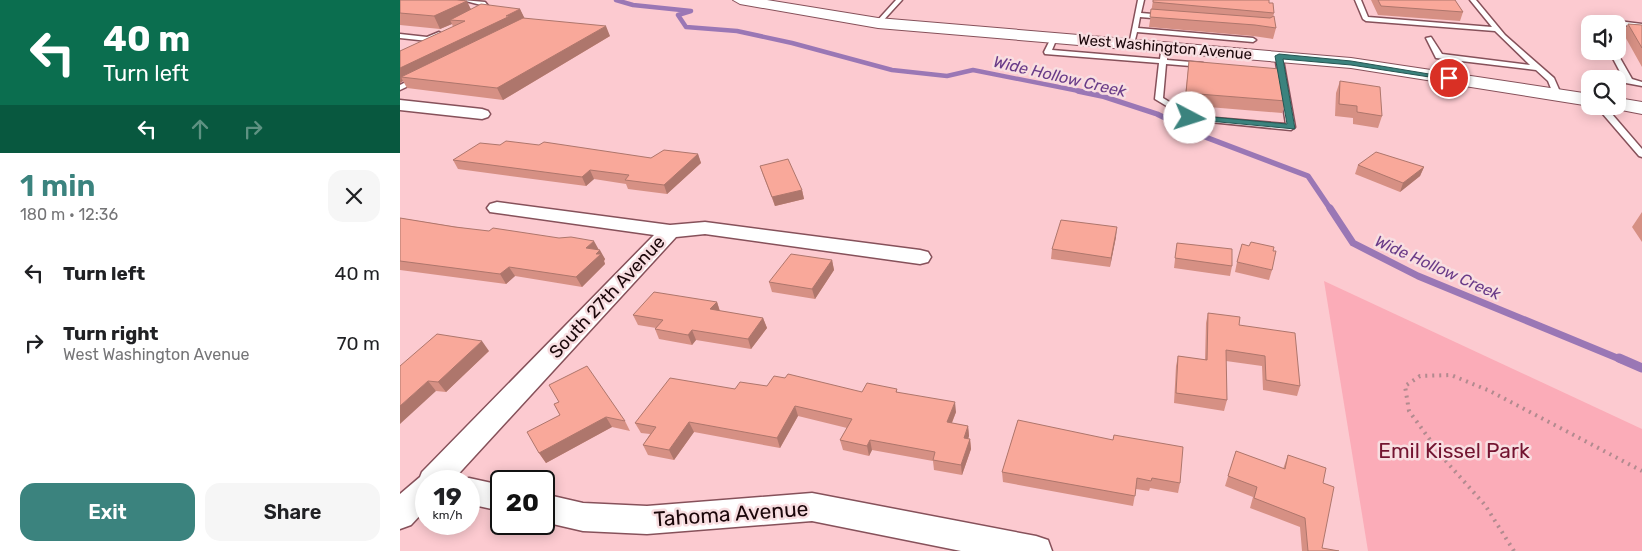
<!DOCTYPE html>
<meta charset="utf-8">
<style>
:root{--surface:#fff;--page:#f6f6f6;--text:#202124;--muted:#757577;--accent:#3b837e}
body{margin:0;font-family:Rubik,sans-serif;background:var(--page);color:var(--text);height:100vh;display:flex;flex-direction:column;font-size:19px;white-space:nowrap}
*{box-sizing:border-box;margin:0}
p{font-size:16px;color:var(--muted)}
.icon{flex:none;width:28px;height:28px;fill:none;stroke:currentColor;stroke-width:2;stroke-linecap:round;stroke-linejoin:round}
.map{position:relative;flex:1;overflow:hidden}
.side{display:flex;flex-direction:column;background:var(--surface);width:400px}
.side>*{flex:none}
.guide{background:#0b6e4f;color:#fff;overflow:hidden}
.fabs{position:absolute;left:1181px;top:15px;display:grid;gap:10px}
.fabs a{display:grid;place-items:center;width:45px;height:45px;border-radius:10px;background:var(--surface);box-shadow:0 2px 12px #0003;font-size:25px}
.speed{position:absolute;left:15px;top:470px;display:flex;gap:10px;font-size:25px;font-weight:700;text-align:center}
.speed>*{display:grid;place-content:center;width:65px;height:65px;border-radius:50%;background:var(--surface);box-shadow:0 2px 12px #0003;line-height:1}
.speed small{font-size:12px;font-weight:400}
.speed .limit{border:2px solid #111;border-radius:8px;background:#fff;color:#111}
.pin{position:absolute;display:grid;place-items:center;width:42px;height:42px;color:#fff;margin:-21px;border:2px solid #fff;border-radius:50%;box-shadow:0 1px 5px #0007}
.me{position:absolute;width:55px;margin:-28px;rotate:95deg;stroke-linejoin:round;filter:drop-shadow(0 0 4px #0008)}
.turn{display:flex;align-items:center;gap:18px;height:105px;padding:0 20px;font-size:22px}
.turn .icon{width:65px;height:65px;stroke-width:2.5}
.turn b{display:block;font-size:35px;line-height:42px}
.lanes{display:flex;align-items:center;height:48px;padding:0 20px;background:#0003;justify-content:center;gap:25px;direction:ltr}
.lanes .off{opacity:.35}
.round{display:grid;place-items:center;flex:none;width:52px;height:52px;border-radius:15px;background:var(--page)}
.head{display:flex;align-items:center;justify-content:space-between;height:85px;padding:0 20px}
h1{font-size:30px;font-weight:600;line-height:38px;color:var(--accent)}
.action{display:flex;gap:10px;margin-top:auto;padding:10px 20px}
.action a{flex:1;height:58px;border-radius:15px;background:var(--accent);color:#fff;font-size:20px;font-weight:600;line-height:58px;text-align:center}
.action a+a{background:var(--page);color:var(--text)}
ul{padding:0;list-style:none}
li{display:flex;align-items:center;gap:15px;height:70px;padding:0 20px}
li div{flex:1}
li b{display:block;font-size:19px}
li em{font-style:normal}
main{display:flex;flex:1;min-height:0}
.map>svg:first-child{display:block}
.green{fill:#fbacb8}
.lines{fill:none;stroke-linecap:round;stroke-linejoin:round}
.stream-far3{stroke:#9a77b5;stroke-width:4.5}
.stream-far2{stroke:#9a77b5;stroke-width:5.5}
.stream-far1{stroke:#9a77b5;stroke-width:7}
.stream{stroke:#9a77b5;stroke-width:9}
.service-casing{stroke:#86515a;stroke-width:3}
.minor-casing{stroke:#86515a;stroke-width:3}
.primary-casing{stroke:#86515a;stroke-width:2}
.path{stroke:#b28a8f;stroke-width:4;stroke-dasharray:2 5;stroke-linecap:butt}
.service{fill:#fff;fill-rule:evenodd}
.minor{fill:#fff;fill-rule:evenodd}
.primary{fill:#fff;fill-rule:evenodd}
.wall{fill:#d69084}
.shaded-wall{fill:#ae766c}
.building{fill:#f9a89a;stroke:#ae766c}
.route{fill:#3b837e;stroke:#265552}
.labels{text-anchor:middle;stroke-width:5;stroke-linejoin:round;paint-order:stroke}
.far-street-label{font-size:15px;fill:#1b070a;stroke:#f8dee1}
.far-water-label{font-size:16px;font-style:italic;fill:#693b88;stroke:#f8dee1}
.street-label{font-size:18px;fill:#1b070a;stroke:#f8dee1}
.near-park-label{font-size:21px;fill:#731430;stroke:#f8dee1}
.near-street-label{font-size:21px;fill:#1b070a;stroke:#f8dee1}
</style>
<main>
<section class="side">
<div class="guide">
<div class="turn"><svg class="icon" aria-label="left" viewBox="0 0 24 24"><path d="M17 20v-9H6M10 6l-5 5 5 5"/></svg><div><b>40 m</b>Turn left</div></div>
<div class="lanes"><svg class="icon" aria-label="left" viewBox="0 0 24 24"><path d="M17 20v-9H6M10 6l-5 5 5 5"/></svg><svg class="icon off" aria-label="ahead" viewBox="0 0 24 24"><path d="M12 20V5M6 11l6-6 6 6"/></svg><svg class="icon off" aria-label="right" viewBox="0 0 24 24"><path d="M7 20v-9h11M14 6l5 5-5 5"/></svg></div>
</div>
<div class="head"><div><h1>1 min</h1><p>180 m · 12:36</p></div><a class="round"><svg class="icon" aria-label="close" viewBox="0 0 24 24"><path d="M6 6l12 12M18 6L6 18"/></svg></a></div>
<ul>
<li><svg class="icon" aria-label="left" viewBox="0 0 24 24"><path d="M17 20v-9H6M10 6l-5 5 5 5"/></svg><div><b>Turn left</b></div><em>40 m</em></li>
<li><svg class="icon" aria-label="right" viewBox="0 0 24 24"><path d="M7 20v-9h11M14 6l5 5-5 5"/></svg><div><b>Turn right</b><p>West Washington Avenue</p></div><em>70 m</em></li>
</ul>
<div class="action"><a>Exit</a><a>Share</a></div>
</section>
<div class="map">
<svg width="1242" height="551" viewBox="0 0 1242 551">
<rect width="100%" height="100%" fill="#fccad0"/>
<path class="green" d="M924 281 1242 429V551H968Z"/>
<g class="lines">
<path class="stream-far3" d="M216 0 233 5 291 11 278 15 286 27 337 31 392 43 492 70 547 76 573 70 684 92"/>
<path class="stream-far2" d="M678 91 702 96 757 114 800 135 908 176 931 210"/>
<path class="stream-far1" d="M930 208 953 243 1018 276 1222 360"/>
<path class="stream" d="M1219 358 1242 368"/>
<g class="service-casing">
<path id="service" d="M62 0 85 2 89 7 81 16H77L76 15 83 7 81 5Z
M496 0H502L480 24H476V22Z
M738 0H744L741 13 764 15 767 17 764 19 740 17 738 28 853 38 856 40 853 42 737 32 734 44 729 45Z
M955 0H961L968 17 1092 27 1070 0H1076L1105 35 1154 78 1161 94 1154 96 1148 81 1136 70 1036 58 1026 38 1031 37 1042 54 1130 65 1095 31 966 21 963 19Z
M1195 18 1242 24V28L1218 24H1194L1192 20Z
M39 32 42 34 41 35 28 41 0 38V34L27 37Z
M654 36 657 38 652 50 760 59 762 46 767 45V60L803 63 807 65 803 67 766 64 763 98 792 116 886 124 875 56 882 54 895 127 891 130 790 120 755 99 759 63 645 54 644 52 651 38Z
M1209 51H1216L1232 79 1242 82V86L1226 83Z
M16 77 23 79 0 90V85Z
M1196 106H1205L1242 149V157L1239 156Z"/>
</g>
<g class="minor-casing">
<path id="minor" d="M0 100 82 109 88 111 90 114 88 117 82 119 0 110Z
M97 202 270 225 305 222 520 250 528 252 531 257 528 262 520 264 305 234 276 237 52 481H26V509L11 525 0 529V494L20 477 22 472 254 235 90 212 87 208 90 204Z
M69 478 101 485V511L69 504V481H59Z
M412 493 636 536 648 540 652 551H561L412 521 247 534 183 531 144 522V494L183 503 247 506Z"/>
</g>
<g class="primary-casing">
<path id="primary" d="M333 0H367L478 18 951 58 1190 94V106L951 68 478 28 340 4Z
M1218 98 1242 102V114L1211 108 1210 106H1218Z"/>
</g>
<path class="path" d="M1114 551 1085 505 1044 459 1009 411 1005 386 1020 376 1051 375 1090 391 1242 471"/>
<use href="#service" class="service"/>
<use href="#minor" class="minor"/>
<use href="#primary" class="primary"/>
</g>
<path class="wall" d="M0 0 65 1 71 9H120L124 18 210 36 103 100 7 88 3 81 0 83V51L53 27 52 24 40 29 0 25Z
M753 0 869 3 874 13 873 17 876 28 873 39 853 36 749 27Z
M971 0H1055L1063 12 1060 21 978 15Z
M1228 24 1242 25V67L1223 33Z
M789 61 886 101 882 113 784 105Z
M940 81 982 116 978 128 953 124V118L935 116 936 93Z
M100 145 251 158 298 154 301 163 267 194 228 189 226 184 194 179 186 186 58 169 53 160Z
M958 165 1024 167 1020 176 1000 192 955 174Z
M360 166 402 190 404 199 375 206 363 175Z
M1242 212V242L1232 227Z
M0 218 198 249 205 259 204 261 205 264 182 287 115 276 106 284 0 270Z
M716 237 710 267 651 259 652 249Z
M777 243 832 266 830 276 774 268Z
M432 260 434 270 415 299 372 292 369 282Z
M837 262 872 270 869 280 835 272Z
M317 302 320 311 363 318 367 328 351 349 296 340 292 345 259 339 255 329 256 328 238 325 233 315Z
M808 313 839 325 900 386 897 396 863 390 862 366 826 361 827 400 824 411 774 403 776 366 778 356 805 360 806 323Z
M89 351 46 392 36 391 0 366Z
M367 386 462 392 497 389V392L556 412 552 423 568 426 569 436 568 439H570L571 449 562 475 534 470 533 461 472 450 469 456 443 450 440 440 447 428 398 416 380 448 294 432 274 460 248 455 243 445 250 434 241 433 235 423 335 389Z
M154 404 225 421 230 431 212 427 146 463 139 453 160 415Z
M618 420 780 483 778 493 750 488 749 491 736 489 733 506 603 482 602 472Z
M836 451 883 469 888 455 923 483 922 548 939 551H902L900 527 850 508 853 497 825 486Z"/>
<path class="shaded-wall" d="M55 0H65L66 2 67 1 73 14 50 20 52 24 40 29 34 16Z
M120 9 125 19 1 77 3 81 0 83V68Z
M206 26 210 36 103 100 97 88Z
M298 154 301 163 267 194 264 185Z
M1024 167 1020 176 1000 192 1003 183Z
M190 170 194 179 186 186 182 177Z
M402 190 404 199 375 206 372 197Z
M717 227 716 237 710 267 711 258Z
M194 241 199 250 186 248Z
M200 250 205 259 204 261 205 264 182 287 176 277 196 254Z
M432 260 434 270 415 299 412 289Z
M109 267 115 276 106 284 100 274Z
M317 302 320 312 310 309Z
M363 318 367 328 351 349 348 339Z
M292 330 296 340 292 345 288 335Z
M82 341 89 351 46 392 38 382Z
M28 381 36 391 0 424V406Z
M555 402 556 412 548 432 547 422Z
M395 406 398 416 380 448 377 438Z
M206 417 212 427 146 463 139 453Z
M289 422 294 432 274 460 269 450Z
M568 426 569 436 565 448 564 438Z
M570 439 571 449 562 475 561 465Z
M470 440 472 450 469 456 467 446Z"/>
<path class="building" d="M0 0H57L67 1 34 16 0 13Z
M753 0H869V3H873L874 13 753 2Z
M978 0H1055L1063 12 981 6Z
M81 4 120 9 106 16H110L0 68V51L65 21 50 20Z
M751 9 870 18 874 16 876 28 855 25 750 17Z
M123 18 206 26 97 88 1 77Z
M1228 24 1242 25V48Z
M789 61 880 69 886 101 786 93Z
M940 81 980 87 982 116 957 112V106L939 104Z
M106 141 139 145 144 142 251 158 264 150 298 154 264 185 225 180 229 175 190 170 182 177 53 160 80 143 100 145Z
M976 152 1024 167 1003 183 958 165Z
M388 159 402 190 372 197 360 166Z
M0 218 55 227 89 231 93 228 159 238 171 237 194 241 186 248 200 250 196 254H201L176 277 109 267 100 274 0 261Z
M661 220 717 227 711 258 652 249Z
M851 242 874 247 873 251H876L872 270 837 262 842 244 849 246Z
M777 243 832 249V266L775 258Z
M391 254 432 260 412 289 369 282Z
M254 292 317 302 310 309 363 318 348 339 292 330 288 335 255 329 263 320 233 315Z
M808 313 840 317 839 325 895 333 900 386 866 380 865 356 826 350 827 400 776 393 778 356 807 360Z
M37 334 82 341 38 382 28 381 0 406V366Z
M187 366 225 421 206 417 139 453 127 432 160 415 154 404 159 402 149 385Z
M388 374 462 392 467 383 497 389 496 392 555 402 547 422 568 426 564 438 570 439 561 465 533 460 535 452 470 440 467 446 440 440 452 419 395 406 377 438 289 422 269 450 243 445 256 427 235 423 270 378 335 389 340 382 367 386 374 376 385 378Z
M618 420 713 440 714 435 783 447 780 483 752 478 751 481 737 478 735 496 602 472Z
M836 451 885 469 888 455 926 468 923 483 934 487 922 548 939 551H908L905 518 854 498 857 487 828 476Z"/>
<path class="route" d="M879 54 951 61 1053 78 1049 80 951 65 883 59 895 129 787 119 786 118 790 115 887 124 875 56Z"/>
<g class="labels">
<g class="far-street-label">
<text transform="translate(765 47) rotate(5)" y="5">West Washington Avenue</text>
</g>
<g class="far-water-label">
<text transform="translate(660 76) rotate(13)" y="6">Wide Hollow Creek</text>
<text transform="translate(1038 267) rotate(24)" y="6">Wide Hollow Creek</text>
</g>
<g class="street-label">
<text transform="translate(207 297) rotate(-47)" y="6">South 27th Avenue</text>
</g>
<g class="near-park-label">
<text x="1054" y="458">Emil Kissel Park</text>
</g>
<g class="near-street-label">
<text transform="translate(331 514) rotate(-4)" y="7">Tahoma Avenue</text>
</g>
</g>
</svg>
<div class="fabs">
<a><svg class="icon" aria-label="sound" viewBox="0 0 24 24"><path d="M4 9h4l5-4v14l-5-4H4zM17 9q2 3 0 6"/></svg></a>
<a><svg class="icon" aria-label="search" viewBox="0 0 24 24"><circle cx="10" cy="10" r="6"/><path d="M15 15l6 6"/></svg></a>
</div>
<div class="speed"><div>19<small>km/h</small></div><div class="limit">20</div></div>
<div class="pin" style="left:1049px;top:78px;background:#d93025"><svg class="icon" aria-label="arrive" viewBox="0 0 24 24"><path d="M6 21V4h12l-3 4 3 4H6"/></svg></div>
<svg class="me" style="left:790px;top:118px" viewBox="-20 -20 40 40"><circle r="19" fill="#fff"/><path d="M0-13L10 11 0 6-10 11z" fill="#3b837e"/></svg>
</div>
</main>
